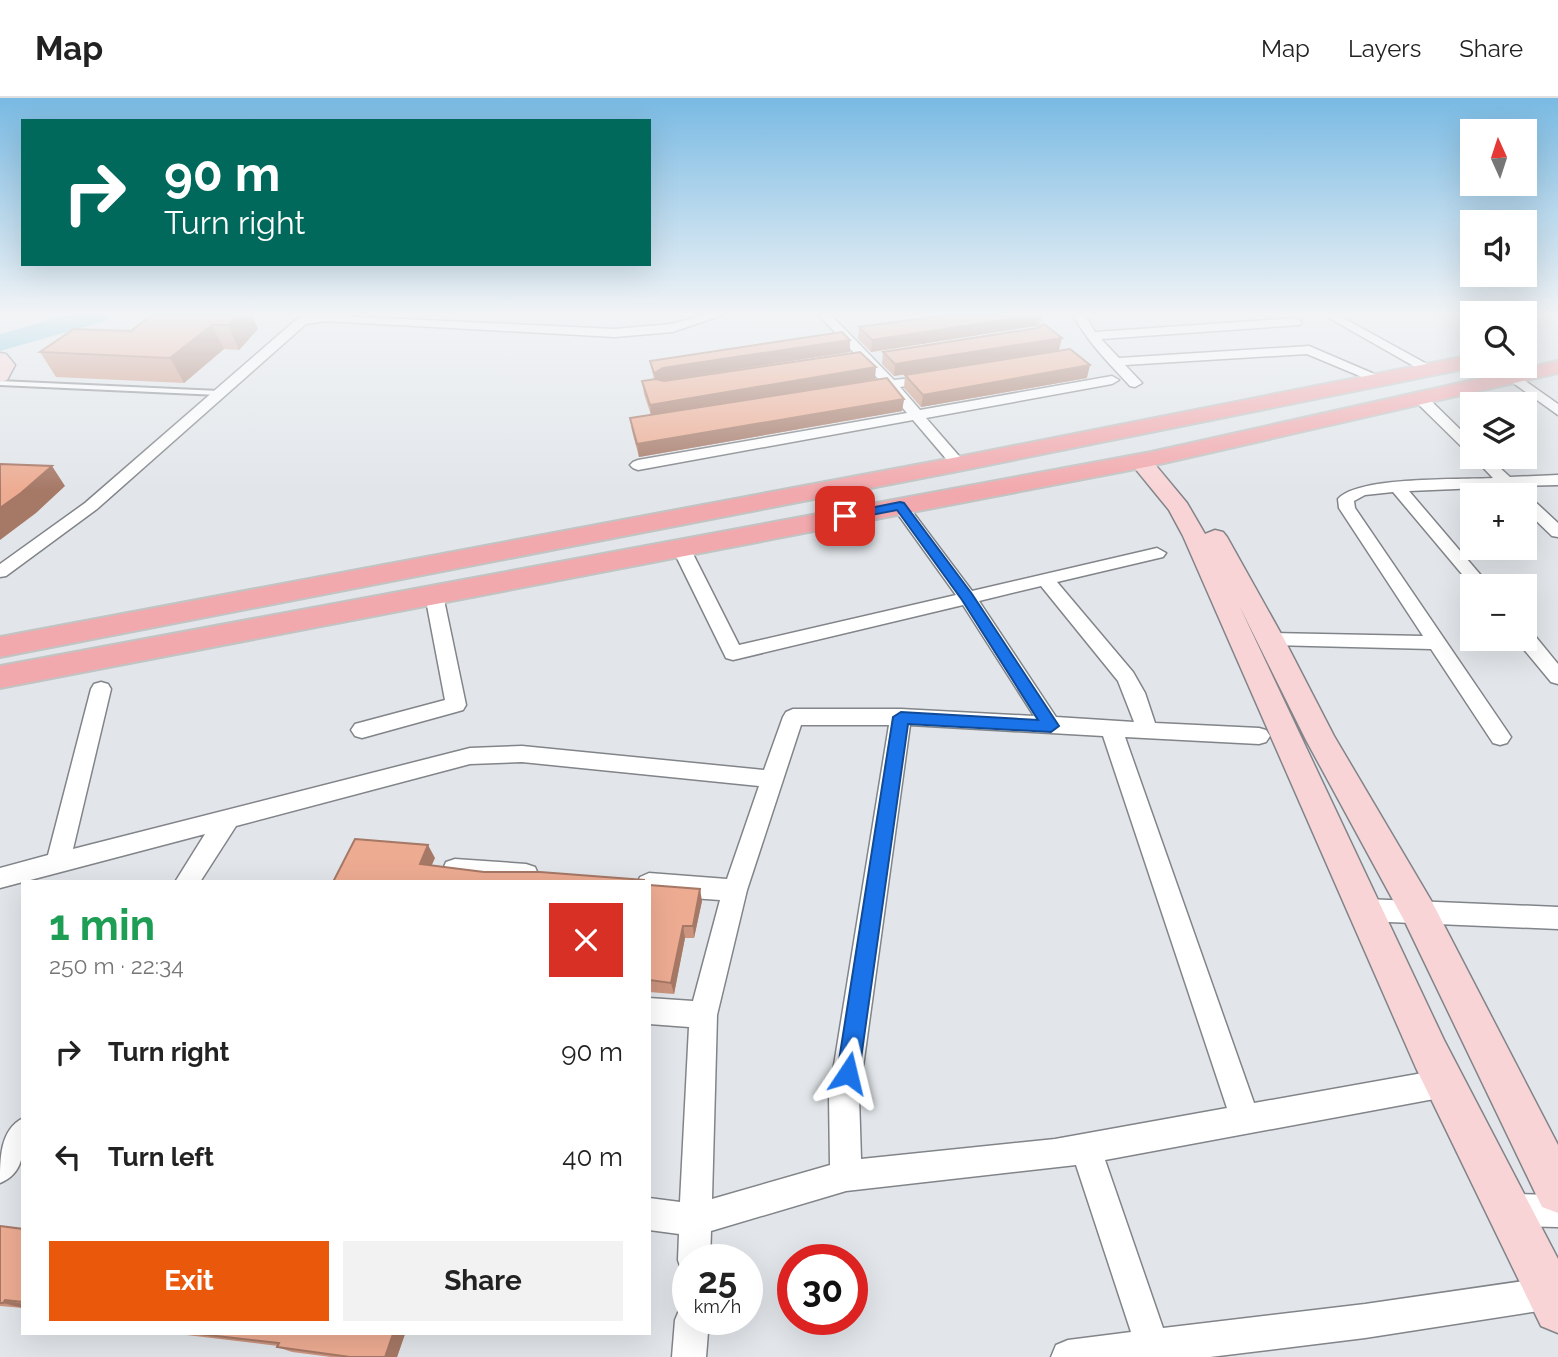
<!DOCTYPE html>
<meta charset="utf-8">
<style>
:root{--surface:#fff;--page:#f2f2f2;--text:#222;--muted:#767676;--line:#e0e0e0;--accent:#ea580c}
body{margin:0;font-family:Raleway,sans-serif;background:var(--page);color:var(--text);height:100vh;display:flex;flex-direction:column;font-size:26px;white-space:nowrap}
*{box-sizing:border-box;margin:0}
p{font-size:23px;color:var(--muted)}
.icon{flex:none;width:38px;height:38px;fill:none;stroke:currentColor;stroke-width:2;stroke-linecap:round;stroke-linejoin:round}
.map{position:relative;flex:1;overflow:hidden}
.side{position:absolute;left:21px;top:782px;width:630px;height:455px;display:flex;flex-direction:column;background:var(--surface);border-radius:0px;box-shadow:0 7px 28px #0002}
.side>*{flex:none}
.guide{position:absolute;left:21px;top:21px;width:630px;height:147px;border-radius:0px;box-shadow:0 7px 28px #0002;background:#00695c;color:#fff;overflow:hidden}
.needle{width:46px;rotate:357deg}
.fabs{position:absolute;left:1460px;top:21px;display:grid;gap:14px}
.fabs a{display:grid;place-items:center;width:77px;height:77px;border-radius:0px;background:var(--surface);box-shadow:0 7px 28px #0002;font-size:35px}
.speed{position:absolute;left:672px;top:1146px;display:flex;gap:14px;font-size:35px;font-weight:700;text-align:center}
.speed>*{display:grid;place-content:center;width:91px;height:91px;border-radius:50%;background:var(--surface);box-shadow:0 7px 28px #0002;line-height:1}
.speed small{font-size:18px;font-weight:400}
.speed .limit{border:10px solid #d22;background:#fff;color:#111}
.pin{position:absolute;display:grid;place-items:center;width:60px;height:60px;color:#fff;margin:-30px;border-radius:14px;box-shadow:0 4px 10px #0006}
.me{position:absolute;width:77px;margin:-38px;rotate:10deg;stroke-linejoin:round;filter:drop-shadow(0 0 5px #0008)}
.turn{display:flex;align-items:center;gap:24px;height:147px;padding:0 28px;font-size:32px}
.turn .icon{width:91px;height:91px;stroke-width:2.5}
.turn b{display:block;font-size:49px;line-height:60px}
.round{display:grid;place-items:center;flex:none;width:74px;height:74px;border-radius:0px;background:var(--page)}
.overview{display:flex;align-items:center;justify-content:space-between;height:119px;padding:0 28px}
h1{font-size:42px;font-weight:700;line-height:52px;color:#1e9e55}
.cta{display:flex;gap:14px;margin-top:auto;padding:14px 28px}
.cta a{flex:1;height:80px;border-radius:0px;background:var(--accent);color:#fff;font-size:28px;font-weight:700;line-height:80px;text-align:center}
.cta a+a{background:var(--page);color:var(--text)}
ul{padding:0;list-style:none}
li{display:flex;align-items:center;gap:21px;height:105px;padding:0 28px}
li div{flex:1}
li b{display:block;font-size:26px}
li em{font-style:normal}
header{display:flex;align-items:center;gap:42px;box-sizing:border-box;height:98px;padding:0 35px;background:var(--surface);border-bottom:2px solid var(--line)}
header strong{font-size:33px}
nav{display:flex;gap:38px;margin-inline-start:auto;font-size:24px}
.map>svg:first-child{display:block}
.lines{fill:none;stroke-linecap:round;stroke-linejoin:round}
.river{fill:#74c4db;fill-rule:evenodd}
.lane-casing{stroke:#818488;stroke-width:4}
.street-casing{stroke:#818488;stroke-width:3}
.secondary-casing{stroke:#818488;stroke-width:3}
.primary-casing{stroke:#c2c3c3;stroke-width:4}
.lane{fill:#fff;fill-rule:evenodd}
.street{fill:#fff;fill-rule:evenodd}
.secondary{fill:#f9d4d6;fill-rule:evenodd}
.primary{fill:#f2a9ad;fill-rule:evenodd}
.wall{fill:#cc947e}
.shaded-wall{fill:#a67866}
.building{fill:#edac92;stroke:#a67866;stroke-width:2}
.route{fill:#1a73e8;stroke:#114b97;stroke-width:2}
</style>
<header>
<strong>Map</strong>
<nav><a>Map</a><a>Layers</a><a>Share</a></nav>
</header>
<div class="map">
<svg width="1558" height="1259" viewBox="0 0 1558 1259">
<rect width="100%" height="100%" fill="#e2e6ea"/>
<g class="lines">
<path class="river" d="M68 217H109L105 223 0 253V236Z"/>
<g class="lane-casing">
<path id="lane" d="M0 283 219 293 222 295 219 297 0 287Z"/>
</g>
<g class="street-casing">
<path id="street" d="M318 217 615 231 671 226 706 217H723L672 234 615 239 325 223 306 226 97 411 6 478 0 479V466L85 405 298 220Z
M819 217H831L894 282 938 277V283L900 289 920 312 1112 278 1119 282 1112 286 926 320 966 366 958 371 953 369 913 322 638 372 633 370 630 367 633 364 638 362 907 315 887 291 859 294V288L881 284Z
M1073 217H1085L1095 234 1296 220 1302 224 1300 227 1101 241 1119 260 1309 248 1386 281 1384 284H1374L1307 256 1125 267 1142 285 1135 289 1130 288C1109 265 1089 246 1073 217Z
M1324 217H1338L1436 271 1429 275 1424 274Z
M1514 275 1558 306V317L1509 282V276Z
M1420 296 1425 297 1472 343V355L1467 354 1415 303V297Z
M1473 359H1488L1510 379 1558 377V387L1519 388V394L1513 396 1502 389 1409 393 1490 488H1472L1393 394 1365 397 1354 403 1355 410 1507 633 1511 639 1507 645 1500 647 1493 645 1431 551 1271 547 1264 546 1261 541 1264 536 1271 535 1423 538 1339 410 1338 401C1358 378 1460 382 1493 380Z
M1524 397 1530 399 1558 425V439L1552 438 1524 411Z
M900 403 906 405 972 493 1157 450 1166 455 1163 459 1057 484 1133 574 1145 595 1155 625 1259 630 1266 632 1270 638 1266 644 1259 646 1125 639 1254 1005 1445 971 1455 975 1459 985 1455 995 1445 999 1105 1062 1163 1230 1365 1206 1551 1179 1558 1182V1210L1365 1240 1210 1259H1051L1056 1247 1068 1242 1131 1234 1076 1067 846 1093 711 1133 710 1162H688V1176L682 1174 678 1162 679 1136 649 1132V1100L680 1104 689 929 649 926V900L693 903 720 802 649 797V784H638L640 779 649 775 727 781 759 688 522 664 470 666 236 728 200 784H175L205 736 0 790V770L48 757 91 591 94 586 101 584 108 586 111 591 73 751 470 650 522 648 764 672 783 619 786 614 793 611H901L1034 618 963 507 733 562 726 560 672 450 681 445 690 450 739 547 956 497 892 408ZM1041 488 1118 583 1134 624 1056 619 979 503ZM801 627H889L829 998 830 1067 712 1101 717 917 747 792ZM910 627 1103 638 1227 1010 1055 1041 861 1061 859 998Z
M434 491 443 497 466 607 463 612 456 614 362 640 355 638 351 632 355 626 445 602 425 497Z
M1524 532 1531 533 1558 566V586L1551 584 1517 543 1524 541Z
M455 761 526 766 535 769 538 776 533 784 455 781 446 778 443 771 446 764Z
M1365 801 1558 809V831L1365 823 1356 820 1352 812 1356 804Z
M23 1020C23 1046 28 1074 0 1085 0 1060 0 1032 23 1020Z
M1511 1096 1558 1097V1129L1511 1128 1500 1123 1495 1112 1500 1101Z
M688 1207V1222H709L706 1259H672L675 1222 680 1210Z"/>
</g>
<g class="secondary-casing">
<path id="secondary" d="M0 255 6 256 15 267 7 282 0 284Z
M1140 357 1148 358 1187 405 1205 436 1215 432 1223 434 1227 439 1284 541 1334 638 1432 804 1558 1047V1115L1542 1109 1406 826 1306 642 1239 507 1444 942 1558 1161V1235L1541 1228 1416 970 1183 438 1169 412 1129 363 1132 358Z"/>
</g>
<g class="primary-casing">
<path id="primary" d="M1472 257V268H1478L958 373 0 559V539L958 359Z
M1558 263V275L1151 368 0 590V568L1151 354Z"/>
</g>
<use href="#lane" class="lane"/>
<use href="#street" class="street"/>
<use href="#secondary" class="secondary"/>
<use href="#primary" class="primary"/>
</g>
<path class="wall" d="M152 217H252L258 231 239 252 224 251 184 285 56 279 40 254 131 233Z
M1039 217 1042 219 1039 229 1059 252 894 278 882 266 883 254 1038 230 1035 228 871 254 858 241 859 229Z
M850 254 664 283 875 281 804 293 904 301 902 313 639 359 632 333 630 320 651 317 644 296 642 283 654 281 650 263Z
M905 277 1087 280 921 309 904 290Z
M649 787 702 803 694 840H685L674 896 649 894Z
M0 1128 23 1131V1210L0 1208Z
M178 1236H405L397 1259H331L292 1254 277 1249 278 1248Z"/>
<path class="shaded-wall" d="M239 217H252L258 231 239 252 228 227Z
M1037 217 1035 228 871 254 872 242Z
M212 227 224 251 184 285 170 260Z
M1062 240 1059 252 894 278 895 266Z
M850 242V254L665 282 656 288 654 275 663 270Z
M1090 267 1087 280 921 309 923 297Z
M876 269 875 281 651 319 650 307Z
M904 301 902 313 639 359 637 346Z
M52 368 65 388 36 415 0 442V410Z
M428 747 435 760 427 778 420 766Z
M700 791 702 803 694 840 693 828Z
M683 828 685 840 674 896 671 885Z
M5 1202 23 1206V1210L3 1205Z
M393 1236H405L397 1259H385Z"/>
<path class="building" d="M152 217H239L228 227H212L170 260 40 254 74 231 131 233Z
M946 217H1039L1042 219 1037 217 872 242 859 229Z
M1044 226 1062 240 895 266 883 254 1038 230Z
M842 234 850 242 663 270 654 275 650 263Z
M1070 251 1090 267 923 297 905 277Z
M860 254 876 269 650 307 642 283 656 281 664 283Z
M887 280 904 301 637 346 630 320Z
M0 366 52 368 21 395 0 410Z
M355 741 428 747 420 766 484 774H540L644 782V784H333Z
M649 787 700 791 693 828H683L671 885 649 882Z
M0 1128 23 1131V1204L5 1202 3 1205H0Z
M199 1236H393L385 1259H350L277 1249 279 1245Z"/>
<linearGradient id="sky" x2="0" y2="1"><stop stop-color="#79bae3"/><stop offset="0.55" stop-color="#f2f4f6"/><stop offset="1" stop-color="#f2f4f6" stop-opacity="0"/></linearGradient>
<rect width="1558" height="393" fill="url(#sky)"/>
<path class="route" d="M900 404 904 405 972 496 1059 628 1051 634 908 626 859 975 856 982 848 985 841 982 837 975 893 619 901 614 1038 622 962 502 897 412 845 422 839 418 845 415Z"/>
</svg>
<div class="fabs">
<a><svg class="needle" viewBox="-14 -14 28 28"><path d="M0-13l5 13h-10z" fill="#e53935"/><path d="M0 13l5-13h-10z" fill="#767676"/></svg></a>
<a><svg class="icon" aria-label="sound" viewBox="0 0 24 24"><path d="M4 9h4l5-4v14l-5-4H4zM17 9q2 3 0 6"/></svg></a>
<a><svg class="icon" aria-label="search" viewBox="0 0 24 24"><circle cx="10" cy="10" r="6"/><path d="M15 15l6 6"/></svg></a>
<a><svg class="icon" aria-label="layers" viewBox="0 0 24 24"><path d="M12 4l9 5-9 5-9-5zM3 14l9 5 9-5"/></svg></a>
<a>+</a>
<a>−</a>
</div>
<div class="speed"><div>25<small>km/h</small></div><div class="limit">30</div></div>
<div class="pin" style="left:845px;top:418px;background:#d93025"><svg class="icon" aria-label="arrive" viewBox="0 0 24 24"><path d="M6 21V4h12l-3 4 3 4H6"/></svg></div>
<svg class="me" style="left:848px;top:975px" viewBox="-20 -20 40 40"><path d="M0-17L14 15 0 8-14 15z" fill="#1a73e8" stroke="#fff" stroke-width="4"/></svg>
<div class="guide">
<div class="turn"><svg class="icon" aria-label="right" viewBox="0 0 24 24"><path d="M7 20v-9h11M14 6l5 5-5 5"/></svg><div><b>90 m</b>Turn right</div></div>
</div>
<section class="side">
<div class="overview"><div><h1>1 min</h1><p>250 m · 22:34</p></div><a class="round" style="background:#d93025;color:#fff"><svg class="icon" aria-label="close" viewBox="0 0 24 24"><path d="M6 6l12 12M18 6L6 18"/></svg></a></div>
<ul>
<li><svg class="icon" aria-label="right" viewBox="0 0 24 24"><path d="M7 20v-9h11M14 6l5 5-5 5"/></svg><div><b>Turn right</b></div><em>90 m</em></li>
<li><svg class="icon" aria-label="left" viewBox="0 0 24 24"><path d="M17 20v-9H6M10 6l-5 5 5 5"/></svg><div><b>Turn left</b></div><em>40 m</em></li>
</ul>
<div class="cta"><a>Exit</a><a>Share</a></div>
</section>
</div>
